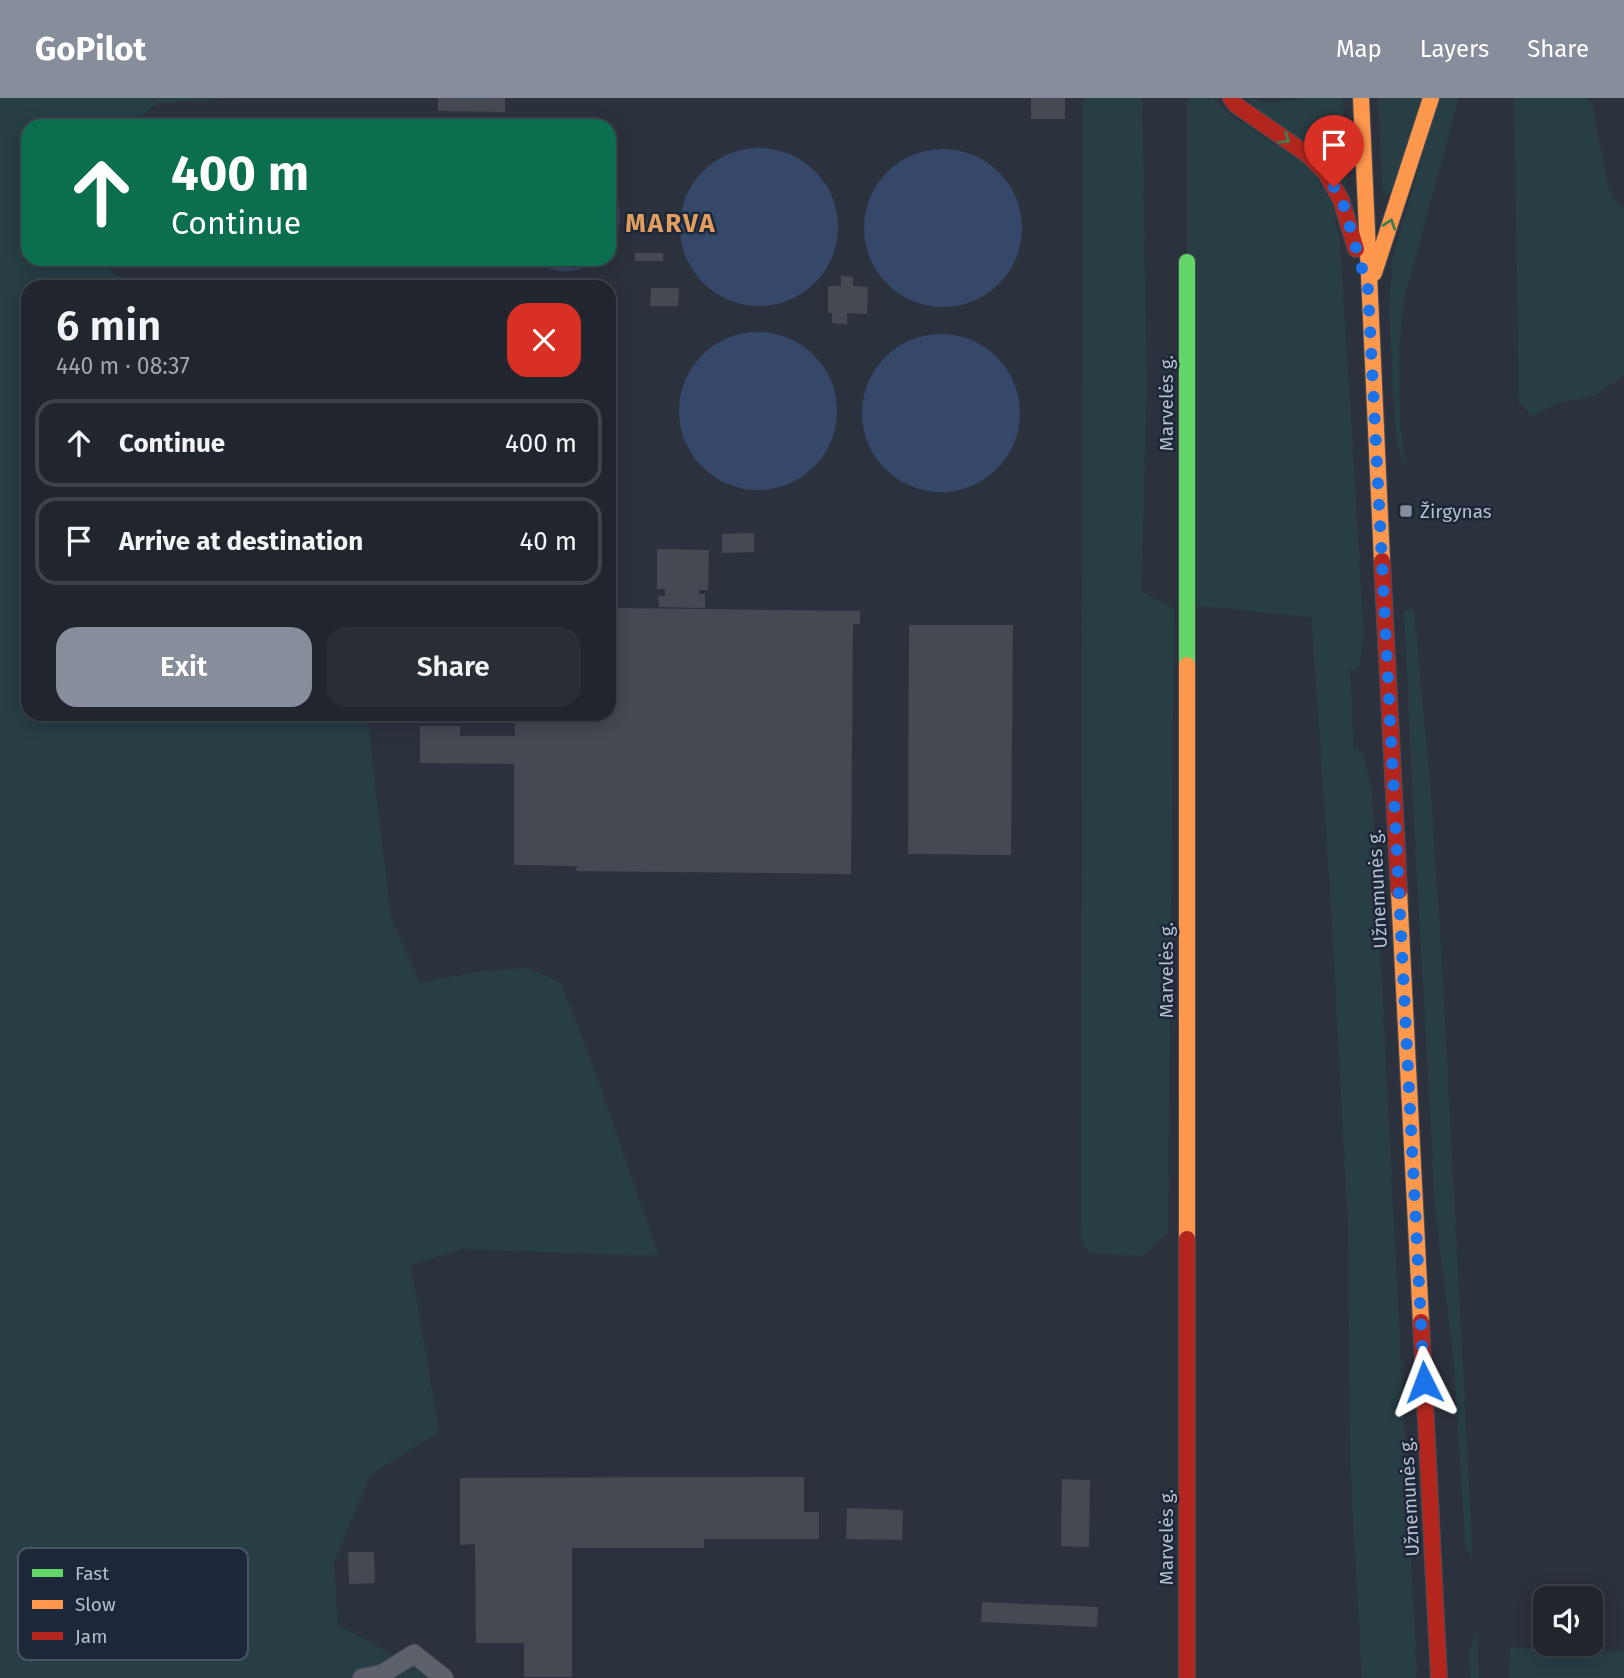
<!DOCTYPE html>
<meta charset="utf-8">
<style>
:root{--surface:#21262e;--page:#292e36;--text:#f1f3f6;--muted:#a2a5aa;--line:#3e434a;--accent:#868d9b}
body{margin:0;font-family:"Fira Sans",sans-serif;background:var(--page);color:var(--text);height:100vh;display:flex;flex-direction:column;font-size:26px;white-space:nowrap}
*{box-sizing:border-box;margin:0}
p{font-size:23px;color:var(--muted)}
.icon{flex:none;width:38px;height:38px;fill:none;stroke:currentColor;stroke-width:2;stroke-linecap:round;stroke-linejoin:round}
.map{position:relative;flex:1;overflow:hidden}
.side{position:absolute;left:21px;top:182px;width:595px;height:441px;display:flex;flex-direction:column;background:var(--surface);border-radius:21px;box-shadow:0 4px 18px #0003,0 0 0 2px var(--line)}
.side>*{flex:none}
.hud{position:absolute;left:21px;top:21px;width:595px;height:147px;border-radius:21px;box-shadow:0 4px 18px #0003,0 0 0 2px var(--line);background:#0b6e4f;color:#fff;overflow:hidden}
.controls{position:absolute;left:1533px;top:1488px;display:grid;gap:14px}
.controls a{display:grid;place-items:center;width:70px;height:70px;border-radius:14px;background:var(--surface);box-shadow:0 4px 18px #0003,0 0 0 2px var(--line);font-size:35px}
.pin{position:absolute;display:grid;place-items:center;width:60px;height:60px;color:#fff;margin:-72px -30px;border-radius:50% 50% 50% 0;rotate:-45deg;box-shadow:0 0 7px #0007}
.pin .icon{rotate:45deg}
.me{position:absolute;width:77px;margin:-38px;rotate:357deg;stroke-linejoin:round;filter:drop-shadow(0 0 5px #0008)}
.turn{display:flex;align-items:center;gap:24px;height:147px;padding:0 35px;font-size:32px}
.turn .icon{width:91px;height:91px;stroke-width:2.5}
.turn b{display:block;font-size:49px;line-height:60px}
.round{display:grid;place-items:center;flex:none;width:74px;height:74px;border-radius:21px;background:var(--page)}
.overview{display:flex;align-items:center;justify-content:space-between;height:119px;padding:0 35px}
h1{font-size:42px;font-weight:600;line-height:52px}
.cta{display:flex;gap:14px;margin-top:auto;padding:14px 35px}
.cta a{flex:1;height:80px;border-radius:21px;background:var(--accent);color:#fff;font-size:28px;font-weight:600;line-height:80px;text-align:center}
.cta a+a{background:var(--page);color:var(--text)}
ul{padding:0;list-style:none}
li{display:flex;align-items:center;gap:21px;height:88px;margin:0 14px 10px;padding:0 21px;border:4px solid var(--line);border-radius:21px}
li div{flex:1}
li b{display:block;font-size:26px}
li em{font-style:normal}
header{display:flex;align-items:center;gap:42px;box-sizing:border-box;height:98px;padding:0 35px;background:var(--accent);color:#fff}
header strong{font-size:33px}
nav{display:flex;gap:38px;margin-inline-start:auto;font-size:24px}
.map>svg:first-child{display:block}
.green{fill:#273e45}
.water{fill:#35486a}
.building{fill:#444952}
.lines{fill:none;stroke-linecap:round;stroke-linejoin:round}
.street-casing{stroke:#494d55;stroke-width:20}
.fast-casing{stroke:#494d55;stroke-width:18}
.slow-casing{stroke:#494d55;stroke-width:18}
.jam-casing{stroke:#494d55;stroke-width:18}
.street{stroke:#5d616a;stroke-width:18}
.fast{stroke:#63d668;stroke-width:16}
.slow{stroke:#ff974d;stroke-width:16}
.jam{stroke:#b3261e;stroke-width:16}
.oneway{stroke:#407e51}
.route{stroke:#1a73e8;stroke-width:12;stroke-dasharray:0 21.6}
.poi-dot{fill:#868d9b;stroke:#1d273a;stroke-width:2.5}
.labels{text-anchor:middle;stroke-width:5;stroke-linejoin:round;paint-order:stroke}
.street-label{font-size:19px;fill:#b6bece;stroke:#1d273a}
.poi-label{font-size:19px;fill:#b6bece;stroke:#1d273a;text-anchor:start}
.district-label{font-size:26px;font-weight:bold;letter-spacing:2px;fill:#e19e5e;stroke:#1d273a}
.key{fill:#1d273a;stroke:#4b5466;stroke-width:2}
.key-label{font-size:19px;fill:#b6bece}
</style>
<header>
<strong>GoPilot</strong>
<nav><a>Map</a><a>Layers</a><a>Share</a></nav>
</header>
<div class="map">
<svg width="1624" height="1580" viewBox="0 0 1624 1580">
<rect width="100%" height="100%" fill="#2c323d"/>
<path class="green" d="M0 0H244L157 5 129 28H28V161H107L112 175 148 189H28V616H367L391 820 420 885 476 874 528 870 561 885 594 971 659 1158 462 1151 411 1167 439 1334 371 1376 334 1465 338 1528 365 1541 431 1580H0Z
M1083 0H1142L1147 285 1141 493 1174 511 1168 1135 1142 1158 1088 1155 1081 1141Z
M1187 0H1212L1232 18 1310 69 1331 103 1340 142 1364 536 1359 570 1350 573 1354 651 1362 653 1372 691 1417 1580H1362L1350 1362 1348 1127 1329 774 1311 519 1187 507Z
M1246 0 1270 5 1296 2 1299 0H1343L1346 88Z
M1378 0H1423L1390 96H1384L1382 87Z
M1439 0H1459L1405 198 1399 246 1400 324 1407 378 1397 343 1394 313 1389 212 1392 163Z
M1514 0H1586L1591 4 1608 88 1617 104 1624 110V277L1595 298 1558 305 1532 318 1519 304Z
M1414 512 1429 673 1441 846 1473 1463 1465 1447 1454 1266 1435 1109 1413 707 1404 513Z
M1477 1532 1479 1580H1470L1469 1557Z
M1510 1549 1624 1553V1580H1509Z"/>
<path class="water" d="M680 129a79 79 0 1 1 158 0a79 79 0 1 1-158 0Z
M864 130a79 79 0 1 1 158 0a79 79 0 1 1-158 0Z
M609 84C624 106 623 130 609 152Z
M530 161H600C575 178 555 177 530 161Z
M679 313a79 79 0 1 1 158 0a79 79 0 1 1-158 0Z
M862 315a79 79 0 1 1 158 0a79 79 0 1 1-158 0Z
M609 291C621 312 620 332 609 353Z"/>
<path class="building" d="M438 0H505V14L438 13Z
M1031 0H1065V21H1031Z
M635 122H663L662 130H635Z
M635 155H663V163H635Z
M841 178 853 179V188L868 189 867 216 847 215V226L832 225V215H828V188H841Z
M651 190H679L678 208H650Z
M754 435V454L722 455V436Z
M657 451 709 452 708 492H699V496H705V510L659 509 658 498H665V491H657Z
M609 510 860 513V526H853L851 776 576 773 577 768 514 767V666L420 665V628H460V638H515V616H609Z
M909 527H1013L1011 757 908 756Z
M804 1379V1414H819V1441H704V1450H572V1579H524V1545H476L475 1446 460 1447V1380Z
M1062 1381 1090 1382 1089 1449 1061 1448Z
M847 1410 903 1412 902 1442 846 1441Z
M348 1454H374L375 1485 349 1486Z
M982 1504 1098 1509 1097 1529 981 1524Z"/>
<g class="lines">
<g class="street-casing">
<path id="street" d="M362 1580 382 1576 414 1556 444 1580"/>
</g>
<g class="fast-casing">
<path id="fast" d="M1187 164V567"/>
</g>
<g class="slow-casing">
<path id="slow" d="M1361 0 1382 463
M1374 175 1431 0
M1187 567V1141
M1399 793 1421 1224"/>
</g>
<g class="jam-casing">
<path id="jam" d="M1231 0 1236 7 1308 57 1326 75 1341 102 1356 151
M1382 463 1399 793
M1187 1141V1580
M1421 1224 1439 1580"/>
</g>
<use href="#street" class="street"/>
<use href="#fast" class="fast"/>
<use href="#slow" class="slow"/>
<use href="#jam" class="jam"/>
</g>
<defs><path id="oneway-chevron" d="M-2-3.5L2.5 0L-2 3.5" fill="none" stroke-width="1.6" stroke-linecap="round" stroke-linejoin="round" transform="scale(1.75)"/></defs>
<g class="oneway">
<use href="#oneway-chevron" transform="translate(1285 41) rotate(34)"/>
<use href="#oneway-chevron" transform="translate(1390 126) rotate(-72)"/>
</g>
<g class="lines">
<path class="route" d="M1334 89 1342 102 1368 191 1424 1284"/>
</g>
<rect class="poi-dot" x="1399" y="406" width="14" height="14" rx="3.5"/>
<g class="labels">
<g class="street-label">
<text transform="translate(1166 305) rotate(-90)" y="7">Marvelės g.</text>
<text transform="translate(1377 791) rotate(-93)" y="7">Užnemunės g.</text>
<text transform="translate(1166 872) rotate(-90)" y="7">Marvelės g.</text>
<text transform="translate(1409 1399) rotate(-93)" y="7">Užnemunės g.</text>
<text transform="translate(1166 1439) rotate(-90)" y="7">Marvelės g.</text>
</g>
<g class="poi-label">
<text x="1420" y="420">Žirgynas</text>
</g>
<g class="district-label">
<text x="671" y="134">MARVA</text>
</g>
</g>
<rect x="18" y="1450" width="230" height="112" rx="10" class="key"/>
<rect x="32" y="1471" width="31" height="8" fill="#63d668"/>
<rect x="32" y="1502" width="31" height="9" fill="#ff974d"/>
<rect x="32" y="1534" width="31" height="8" fill="#b3261e"/>
<g class="key-label">
<text x="75" y="1482">Fast</text>
<text x="75" y="1513">Slow</text>
<text x="75" y="1545">Jam</text>
</g>
</svg>
<div class="controls">
<a><svg class="icon" aria-label="sound" viewBox="0 0 24 24"><path d="M4 9h4l5-4v14l-5-4H4zM17 9q2 3 0 6"/></svg></a>
</div>
<div class="pin" style="left:1334px;top:89px;background:#d93025"><svg class="icon" aria-label="arrive" viewBox="0 0 24 24"><path d="M6 21V4h12l-3 4 3 4H6"/></svg></div>
<svg class="me" style="left:1424px;top:1284px" viewBox="-20 -20 40 40"><path d="M0-17L14 15 0 8-14 15z" fill="#1a73e8" stroke="#fff" stroke-width="4"/></svg>
<div class="hud">
<div class="turn"><svg class="icon" aria-label="ahead" viewBox="0 0 24 24"><path d="M12 20V5M6 11l6-6 6 6"/></svg><div><b>400 m</b>Continue</div></div>
</div>
<section class="side">
<div class="overview"><div><h1>6 min</h1><p>440 m · 08:37</p></div><a class="round" style="background:#d93025;color:#fff"><svg class="icon" aria-label="close" viewBox="0 0 24 24"><path d="M6 6l12 12M18 6L6 18"/></svg></a></div>
<ul>
<li><svg class="icon" aria-label="ahead" viewBox="0 0 24 24"><path d="M12 20V5M6 11l6-6 6 6"/></svg><div><b>Continue</b></div><em>400 m</em></li>
<li><svg class="icon" aria-label="arrive" viewBox="0 0 24 24"><path d="M6 21V4h12l-3 4 3 4H6"/></svg><div><b>Arrive at destination</b></div><em>40 m</em></li>
</ul>
<div class="cta"><a>Exit</a><a>Share</a></div>
</section>
</div>
